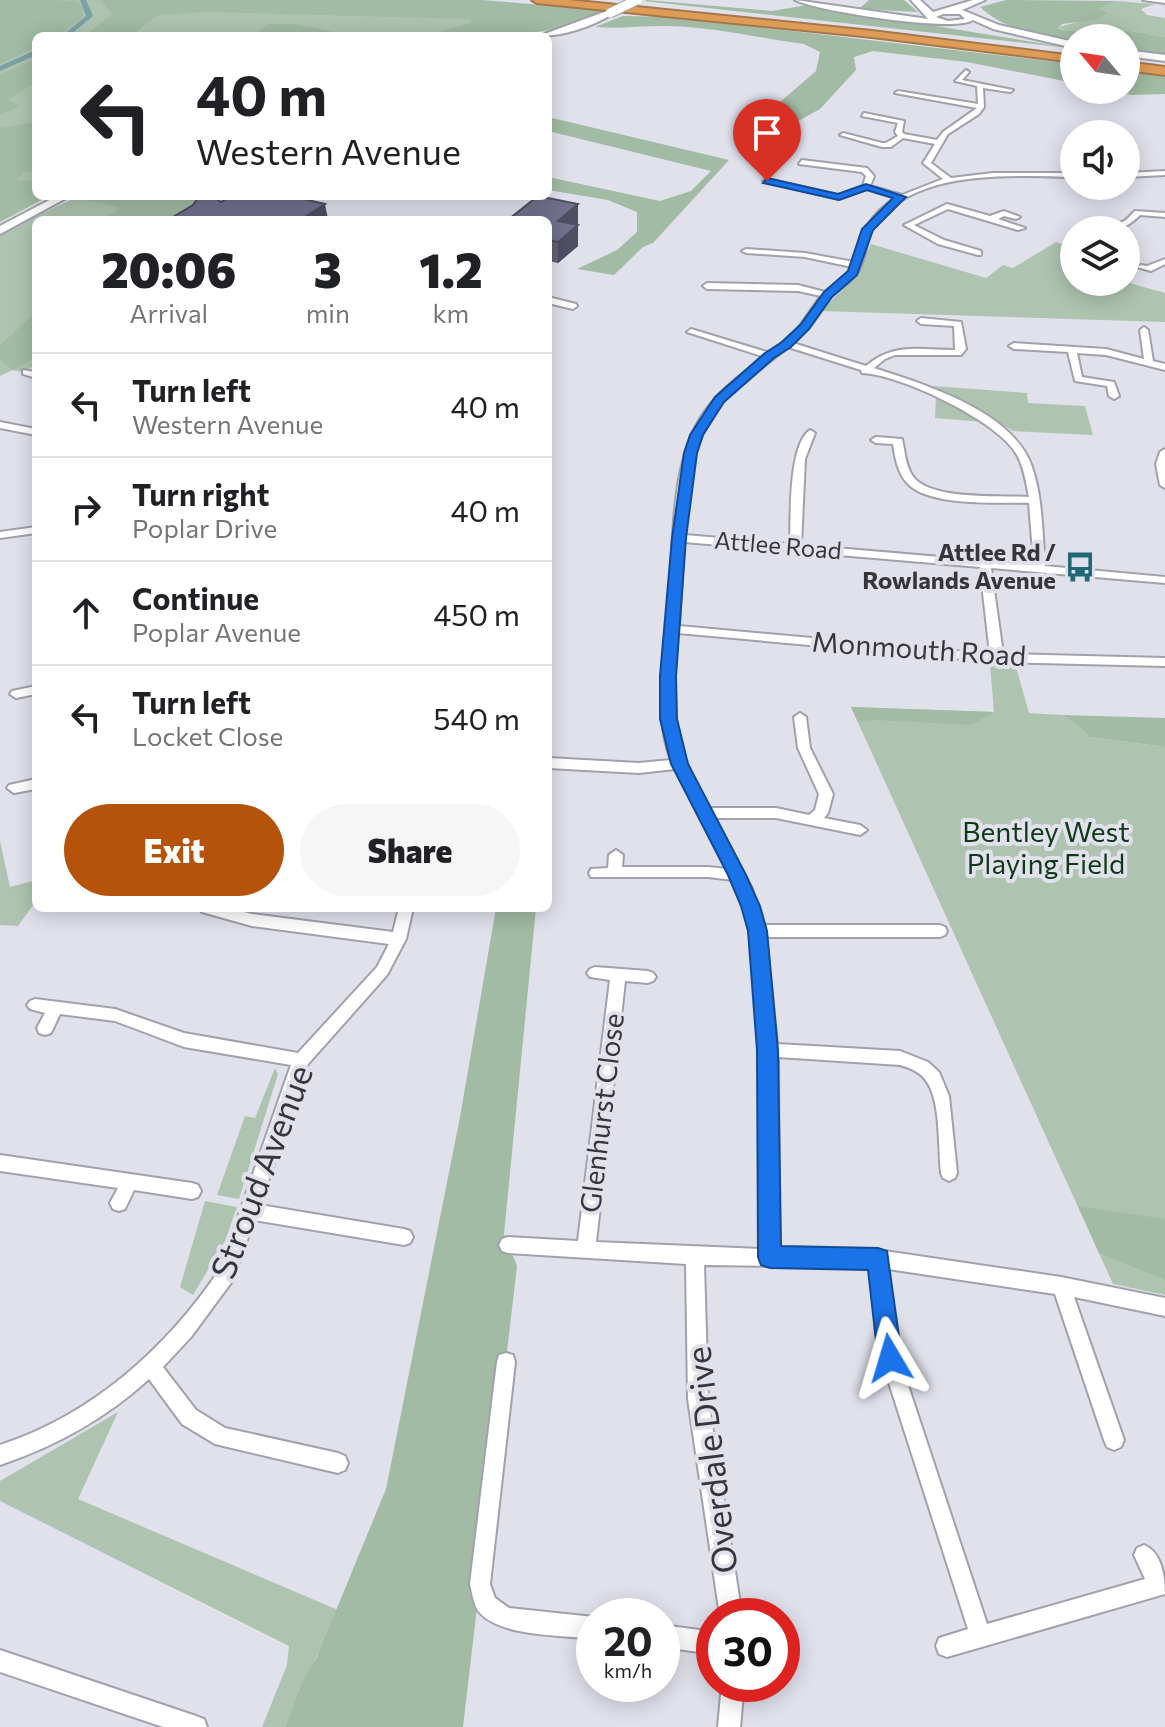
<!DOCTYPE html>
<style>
:root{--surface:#fff;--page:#f6f6f6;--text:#202124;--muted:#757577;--line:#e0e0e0;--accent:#b45309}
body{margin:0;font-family:Commissioner,sans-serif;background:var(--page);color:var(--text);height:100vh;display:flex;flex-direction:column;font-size:30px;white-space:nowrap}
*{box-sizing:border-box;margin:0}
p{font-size:26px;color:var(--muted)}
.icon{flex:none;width:44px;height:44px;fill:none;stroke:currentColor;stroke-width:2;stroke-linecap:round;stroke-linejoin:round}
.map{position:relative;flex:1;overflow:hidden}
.side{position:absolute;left:32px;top:216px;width:520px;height:696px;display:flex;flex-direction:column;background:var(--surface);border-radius:12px;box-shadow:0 4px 20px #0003}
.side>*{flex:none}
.banner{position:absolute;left:32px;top:32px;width:520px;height:168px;border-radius:12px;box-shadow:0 4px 20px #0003;background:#fff;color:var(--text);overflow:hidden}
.needle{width:52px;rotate:299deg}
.controls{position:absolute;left:1060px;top:24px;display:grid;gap:16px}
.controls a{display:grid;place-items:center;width:80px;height:80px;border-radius:50%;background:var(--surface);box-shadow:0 4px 20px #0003;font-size:40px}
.speed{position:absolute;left:576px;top:1598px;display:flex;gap:16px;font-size:40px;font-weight:700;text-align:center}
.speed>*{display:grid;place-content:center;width:104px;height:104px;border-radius:50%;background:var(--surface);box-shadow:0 4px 20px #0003;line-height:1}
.speed small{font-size:20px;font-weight:400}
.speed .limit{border:12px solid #d22;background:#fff;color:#111}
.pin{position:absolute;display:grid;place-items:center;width:68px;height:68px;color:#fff;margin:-82px -34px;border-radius:50% 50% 50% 0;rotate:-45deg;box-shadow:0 0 8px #0007}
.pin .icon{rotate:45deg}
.me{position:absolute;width:88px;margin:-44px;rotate:353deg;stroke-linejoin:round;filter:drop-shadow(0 0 6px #0008)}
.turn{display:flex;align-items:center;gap:28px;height:168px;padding:0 32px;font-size:36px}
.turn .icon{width:104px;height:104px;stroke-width:2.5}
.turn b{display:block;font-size:56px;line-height:68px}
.eta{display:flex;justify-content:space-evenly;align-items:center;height:136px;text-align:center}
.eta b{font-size:48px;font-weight:800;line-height:56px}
.action{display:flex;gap:16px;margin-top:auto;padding:16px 32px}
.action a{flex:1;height:92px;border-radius:48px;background:var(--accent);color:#fff;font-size:32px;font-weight:800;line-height:92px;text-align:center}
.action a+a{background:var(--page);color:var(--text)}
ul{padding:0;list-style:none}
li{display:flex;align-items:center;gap:24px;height:104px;padding:0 32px;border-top:2px solid var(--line)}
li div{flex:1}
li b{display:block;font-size:30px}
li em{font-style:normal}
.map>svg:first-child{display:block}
.green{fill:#aec4b0}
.forest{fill:#a1bba4}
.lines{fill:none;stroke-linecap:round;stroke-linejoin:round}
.canal{fill:#7aa1a7;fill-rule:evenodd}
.street-casing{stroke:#a0a1aa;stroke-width:4}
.secondary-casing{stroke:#a0a1aa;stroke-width:4}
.highway-casing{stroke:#a4784c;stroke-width:4}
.street{fill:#fff;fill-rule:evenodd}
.secondary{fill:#fff;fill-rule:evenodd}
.highway{fill:#df9c56;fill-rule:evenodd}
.secondary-bridge-casing{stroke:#a0a1aa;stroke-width:11;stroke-linecap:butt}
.secondary-bridge{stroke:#fff;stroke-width:9}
.wall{fill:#616079}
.shaded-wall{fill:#4f4e63}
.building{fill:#71708d;stroke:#4f4e63;stroke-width:2}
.route{fill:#1a73e8;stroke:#114b97;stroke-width:2}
.labels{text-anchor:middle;stroke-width:8;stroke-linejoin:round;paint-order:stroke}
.far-street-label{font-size:24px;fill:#36363a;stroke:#e1e1ec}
.far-poi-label{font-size:24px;font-weight:bold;fill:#36363a;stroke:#e1e1ec;text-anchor:end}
.street-label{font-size:28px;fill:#36363a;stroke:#e1e1ec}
.park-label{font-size:28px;fill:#0f3a19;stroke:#e1e1ec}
.near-street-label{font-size:34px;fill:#36363a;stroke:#e1e1ec}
</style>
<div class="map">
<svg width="1165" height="1727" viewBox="0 0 1165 1727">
<rect width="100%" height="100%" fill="#e1e1ec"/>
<path class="green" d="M0 0H481L528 36H36V196H49L0 222Z
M1116 1 1155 4 1141 9 1147 15 1165 18V37L1131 31H1065L1058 27 1107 15 1100 9Z
M75 198 121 208 102 220H36V365L22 372 13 370 0 376V233Z
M1056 242 1074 248 1066 253 1074 257V282H1126L1165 293V322L821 311 855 277 871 244 986 278 1003 265 1013 268Z
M933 386 1027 393 1028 403 1085 406 1093 435 1013 431 971 405Z
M936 398 978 420 984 422 935 418Z
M990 664 1016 667 1029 713 1063 715 1091 737 1165 747V1295L1113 1284 851 707 994 712Z
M0 841 10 887 36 880V901L18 926 0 925Z
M275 1068 278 1074 239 1199 217 1195 245 1116 255 1118Z
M205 1201 237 1207 225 1241 193 1295 180 1287Z
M118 1412 78 1499 338 1610C321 1650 301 1686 285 1727H262L287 1665 289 1646 0 1501V1481Z"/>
<path class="forest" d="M0 0H63L56 2 74 0 82 6 83 18 56 36H36V47L0 64Z
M100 0H481L607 10C540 41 496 36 425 36L470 23 471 19 209 12 158 15 131 36H84L112 14Z
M647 0 772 11 807 5 1070 48 644 1Z
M869 0H904L918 12 859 9Z
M1006 0 1116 1 1100 9 1108 14 1095 20 1062 24 1058 28 1065 31H1131L1165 37V55L1126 50V38H1074V42C1041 36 1006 31 980 7Z
M623 16 672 17 1074 64V83L967 62 873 51 854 57 856 70 820 109 785 128 758 121 816 71 820 52 804 44C758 38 709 26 663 26 639 26 618 29 595 27Z
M269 24H294L345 34 275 36 257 33Z
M36 59V77L31 79 32 84 8 100 20 106 0 115V75Z
M1126 71 1165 76V94L1131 95 1109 90H1126Z
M548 117 729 160 653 243 643 247 614 275 577 269 617 250 637 232V212L608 200 548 190V177L660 201 691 191 711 171 548 131Z
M36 122V171L24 172 17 180 36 181V196H49L0 222V128Z
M78 196H181L207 203 177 220H102L120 208 75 198Z
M36 312V357L13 370 0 360V345Z
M851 707 994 712 971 725 877 720 858 722Z
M1063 715 1165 718V747L1091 737Z
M496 908H536L504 1234 517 1266 463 1727H285L305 1676 316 1659 386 1489 460 1117Z
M1078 1206 1165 1219V1280L1099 1253Z"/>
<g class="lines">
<path class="canal" d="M80 0H86L93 16 69 36H62L86 16Z
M36 50V55L0 71V66Z"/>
<g class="street-casing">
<path id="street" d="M966 70 969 72 962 80 1013 90 1010 92 983 88 984 107 979 114 948 134 931 163 951 178 993 173H1074V177C1013 176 914 168 874 226 865 239 867 258 858 272 850 284 836 290 827 300 814 315 808 329 793 343L866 366C894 342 920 350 955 350L954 326 921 324 917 321 921 318 961 322 966 349 961 355H895L885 359 874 368C926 385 1013 411 1032 467 1043 499 1042 534 1045 566L1165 577V583L991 568 1003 654 1165 658V666L997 662 678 633C671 710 670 739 709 808H776L809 815 815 810 819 794 798 748 794 717 800 713 806 717 810 748 833 794 828 813 824 818 860 825 867 830 860 835 776 818H714L752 889 763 925H940L945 927 947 931 945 935 940 937H766L777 1044 900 1051 928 1062 939 1072 949 1096 957 1173 955 1178 949 1181 943 1178 941 1173C938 1148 941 1102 927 1082 921 1072 910 1068 900 1065L778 1057 779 1249 878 1250 1061 1277 1165 1298V1316L1074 1297 1124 1440 1121 1447 1114 1450 1107 1447 1104 1440 1055 1294 888 1269 899 1358 987 1624 1145 1579 1134 1555 1137 1548 1144 1545C1162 1552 1165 1578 1165 1594L947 1657 939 1654 936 1646 939 1638 968 1629 881 1358 870 1267 704 1265 708 1399 742 1616H720L688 1399 686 1264 508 1253 502 1251 499 1245 502 1239 508 1237 578 1241 610 980 590 977 587 973 590 969 595 967 648 971 653 973 656 977 653 981 648 983 625 981 596 1242 761 1249C762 1182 762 1113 761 1048 761 992 756 931 733 880L708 877H591L589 873 591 869 608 868 609 855 616 850 623 855 622 867H708L728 869 675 769 639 773 548 768V758L639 763 671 760C666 747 663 733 662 718 659 679 666 640 669 602 674 545 670 478 696 426 711 396 739 376 765 357L687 332 691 329 770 353 797 330 821 296 798 291 707 289 703 286 707 283 798 285 825 292 844 278 852 267 805 257 746 253 742 251 746 249 805 253 854 262C863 233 868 215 896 198L866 189 839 199 763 181 767 179 838 195 863 186 866 176 862 172 799 164 802 160 867 168 874 176 870 186 902 195 943 179 923 163 935 144 903 138 891 147H882L840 135 843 133 882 143H886L898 136 895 132 898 123 862 116 864 113 904 121 902 132 904 134 937 140 943 132 977 108 895 93 898 91 978 104 977 86 955 81ZM788 347 861 370 862 373C899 374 999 421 1017 455 1024 467 1026 483 1029 497 1001 495 928 501 912 475 905 464 905 451 902 439L876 437 871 440 876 443 893 444C895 458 898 474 908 484 931 507 999 502 1029 503L1034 565 801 545 805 459 815 433 810 430C788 445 791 518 790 544L685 535C688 493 690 444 717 409 736 384 764 367 788 347ZM684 542 980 567 990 654 679 626Z
M1165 171V175L1126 177V173Z
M947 204 990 216 1004 211 1020 217 1016 219 1004 216 998 219 1025 228 1018 230 948 209 914 225 944 240 981 251V255H978L938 244 904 225Z
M1135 211 1165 213V217L1140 215C1130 225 1121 230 1107 230L1126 220Z
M1165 259V264L1151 271 1137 267 1141 265 1147 266Z
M548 297 576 304 577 306 573 309 548 303Z
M1144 327 1148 330 1153 361 1165 364V370L1106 355 1077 353 1082 377 1114 382 1119 396 1114 399 1109 396 1107 386 1075 381 1068 352 1014 349 1009 346 1014 343 1106 349 1144 359 1140 330Z
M23 370 36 372V378L23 374Z
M0 422 36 429V435L0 428Z
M1165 449V488L1160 485 1156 464 1160 452Z
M36 527V533L0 538V532Z
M36 686V694L16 698 10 694 12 691Z
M36 779V789L14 793 7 788 9 785Z
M200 908H228L252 914 393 932 399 908H413L406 939 387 975 308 1064 260 1205 404 1229 410 1231 413 1237 410 1243 404 1245 254 1220 233 1280 191 1337 163 1367 196 1410 225 1428 338 1453 345 1456 348 1463 345 1470 338 1473 215 1444 182 1424 149 1379C105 1419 56 1446 0 1465V1445C92 1415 166 1349 220 1269L291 1065 184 1047 115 1021 60 1014 51 1033 45 1035 39 1033 37 1028 45 1013 30 1009 27 1005 30 1001 35 999 115 1009 184 1033 298 1053 377 967 389 944 252 926 202 912Z
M0 1155 192 1183 198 1185 201 1191 198 1197 192 1199 134 1190 125 1209 119 1211 113 1209 110 1203 118 1188 0 1171Z
M506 1353 513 1355 515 1362 490 1584 495 1598 509 1608 594 1617V1639C563 1635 502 1637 480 1613 474 1607 472 1593 470 1584L497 1362 499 1355Z
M662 1625 714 1632V1654L662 1647Z
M0 1650 196 1716 204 1719 207 1727H163L0 1672Z
M722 1684H744L740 1727H718Z"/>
</g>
<g class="secondary-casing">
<path id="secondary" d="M795 0 928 19 911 0H920L933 12 973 0H985L962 10 999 25 1074 42V48L993 29 973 20C955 33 817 11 795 0ZM943 14H960L965 19 948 21 936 17Z
M1143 0H1165V3Z
M607 11 614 13C592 27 563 36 539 36Z
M1126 50 1165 55V61L1126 56Z
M57 196H70L0 234V226Z"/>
</g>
<g class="highway-casing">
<path id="highway" d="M532 0H568L872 31 1074 56V62L872 37 537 3Z
M1126 62 1165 67V75L1126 70Z"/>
</g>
<use href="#street" class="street"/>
<use href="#secondary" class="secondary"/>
<use href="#highway" class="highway"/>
<g class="secondary-bridge-casing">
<path id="secondary-bridge" d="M610 13 637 0"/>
</g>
<use href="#secondary-bridge" class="secondary-bridge"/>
</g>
<path class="wall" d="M578 204V246L558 263 548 261V220H509Z"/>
<path class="shaded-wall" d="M325 204 328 219 326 220H300Z
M578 204V224L558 241V221Z
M578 225V246L558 263V242Z"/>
<path class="building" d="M199 196H213L221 202 232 196H290L325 204 300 220H168L193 205Z
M538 196 578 204 558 221 578 225 558 242 548 240V220L509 219Z"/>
<path class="route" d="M767 178 838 194 866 184 906 197 873 230 857 275 832 297 809 329 791 347 774 358 724 402 703 435 697 453 686 538 676 676 677 719 688 764 746 875 760 906 767 931 778 1050 781 1246 878 1248 887 1251 902 1358 899 1367 890 1371 882 1367 878 1358 868 1270 770 1268 761 1265 758 1257 757 1050 748 931 741 906 728 875 671 764 660 719V676L672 538 684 453 690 435 715 397 765 353 782 342 801 324 824 292 848 271 862 229 893 198 867 190 839 200 763 183Z"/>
<defs>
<g id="bus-bare" transform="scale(2.4)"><path d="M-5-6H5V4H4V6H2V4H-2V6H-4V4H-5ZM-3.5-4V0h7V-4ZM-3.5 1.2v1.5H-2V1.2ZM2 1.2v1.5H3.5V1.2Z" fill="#216877" stroke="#e1e1ec" stroke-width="2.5" paint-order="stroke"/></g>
</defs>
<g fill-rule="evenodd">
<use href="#bus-bare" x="1080" y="567"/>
</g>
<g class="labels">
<g class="far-street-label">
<text transform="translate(778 546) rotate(5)" y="8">Attlee Road</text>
</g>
<g class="far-poi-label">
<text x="1056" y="561">Attlee Rd /<tspan x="1056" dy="28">Rowlands Avenue</tspan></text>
</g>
<g class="street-label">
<text transform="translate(919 649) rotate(4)" y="10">Monmouth Road</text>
<text transform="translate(602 1113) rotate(-83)" y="10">Glenhurst Close</text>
</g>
<g class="park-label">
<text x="1046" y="842">Bentley West<tspan x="1046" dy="32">Playing Field</tspan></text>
</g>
<g class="near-street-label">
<text transform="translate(262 1172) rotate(-69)" y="12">Stroud Avenue</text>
<text transform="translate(712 1460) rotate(-97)" y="12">Overdale Drive</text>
</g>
</g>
</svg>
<div class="controls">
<a><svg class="needle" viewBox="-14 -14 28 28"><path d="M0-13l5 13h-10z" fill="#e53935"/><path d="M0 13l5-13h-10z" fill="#757577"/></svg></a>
<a><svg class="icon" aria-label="sound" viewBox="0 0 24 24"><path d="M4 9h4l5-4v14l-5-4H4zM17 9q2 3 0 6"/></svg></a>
<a><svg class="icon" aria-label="layers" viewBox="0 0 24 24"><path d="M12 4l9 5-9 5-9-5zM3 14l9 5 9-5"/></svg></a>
</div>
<div class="speed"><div>20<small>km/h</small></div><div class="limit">30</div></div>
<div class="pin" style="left:767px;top:181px;background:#d93025"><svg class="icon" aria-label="arrive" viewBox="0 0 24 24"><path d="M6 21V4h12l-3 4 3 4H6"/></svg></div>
<svg class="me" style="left:890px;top:1358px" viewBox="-20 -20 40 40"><path d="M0-17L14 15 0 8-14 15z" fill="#1a73e8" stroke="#fff" stroke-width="4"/></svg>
<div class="banner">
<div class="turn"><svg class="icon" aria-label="left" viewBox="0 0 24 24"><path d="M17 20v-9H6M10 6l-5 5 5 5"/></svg><div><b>40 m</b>Western Avenue</div></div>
</div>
<section class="side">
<div class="eta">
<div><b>20:06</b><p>Arrival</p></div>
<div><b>3</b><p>min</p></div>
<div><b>1.2</b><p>km</p></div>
</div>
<ul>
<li><svg class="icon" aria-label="left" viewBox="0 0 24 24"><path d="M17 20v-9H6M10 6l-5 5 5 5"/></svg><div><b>Turn left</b><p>Western Avenue</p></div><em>40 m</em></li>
<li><svg class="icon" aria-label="right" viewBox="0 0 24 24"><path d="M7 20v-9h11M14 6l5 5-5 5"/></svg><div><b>Turn right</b><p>Poplar Drive</p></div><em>40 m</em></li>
<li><svg class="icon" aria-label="ahead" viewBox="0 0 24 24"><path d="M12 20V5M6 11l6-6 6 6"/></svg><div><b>Continue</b><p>Poplar Avenue</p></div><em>450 m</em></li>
<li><svg class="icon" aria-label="left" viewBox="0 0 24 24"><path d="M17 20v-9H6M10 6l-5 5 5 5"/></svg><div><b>Turn left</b><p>Locket Close</p></div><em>540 m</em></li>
</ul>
<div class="action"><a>Exit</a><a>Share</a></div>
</section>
</div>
